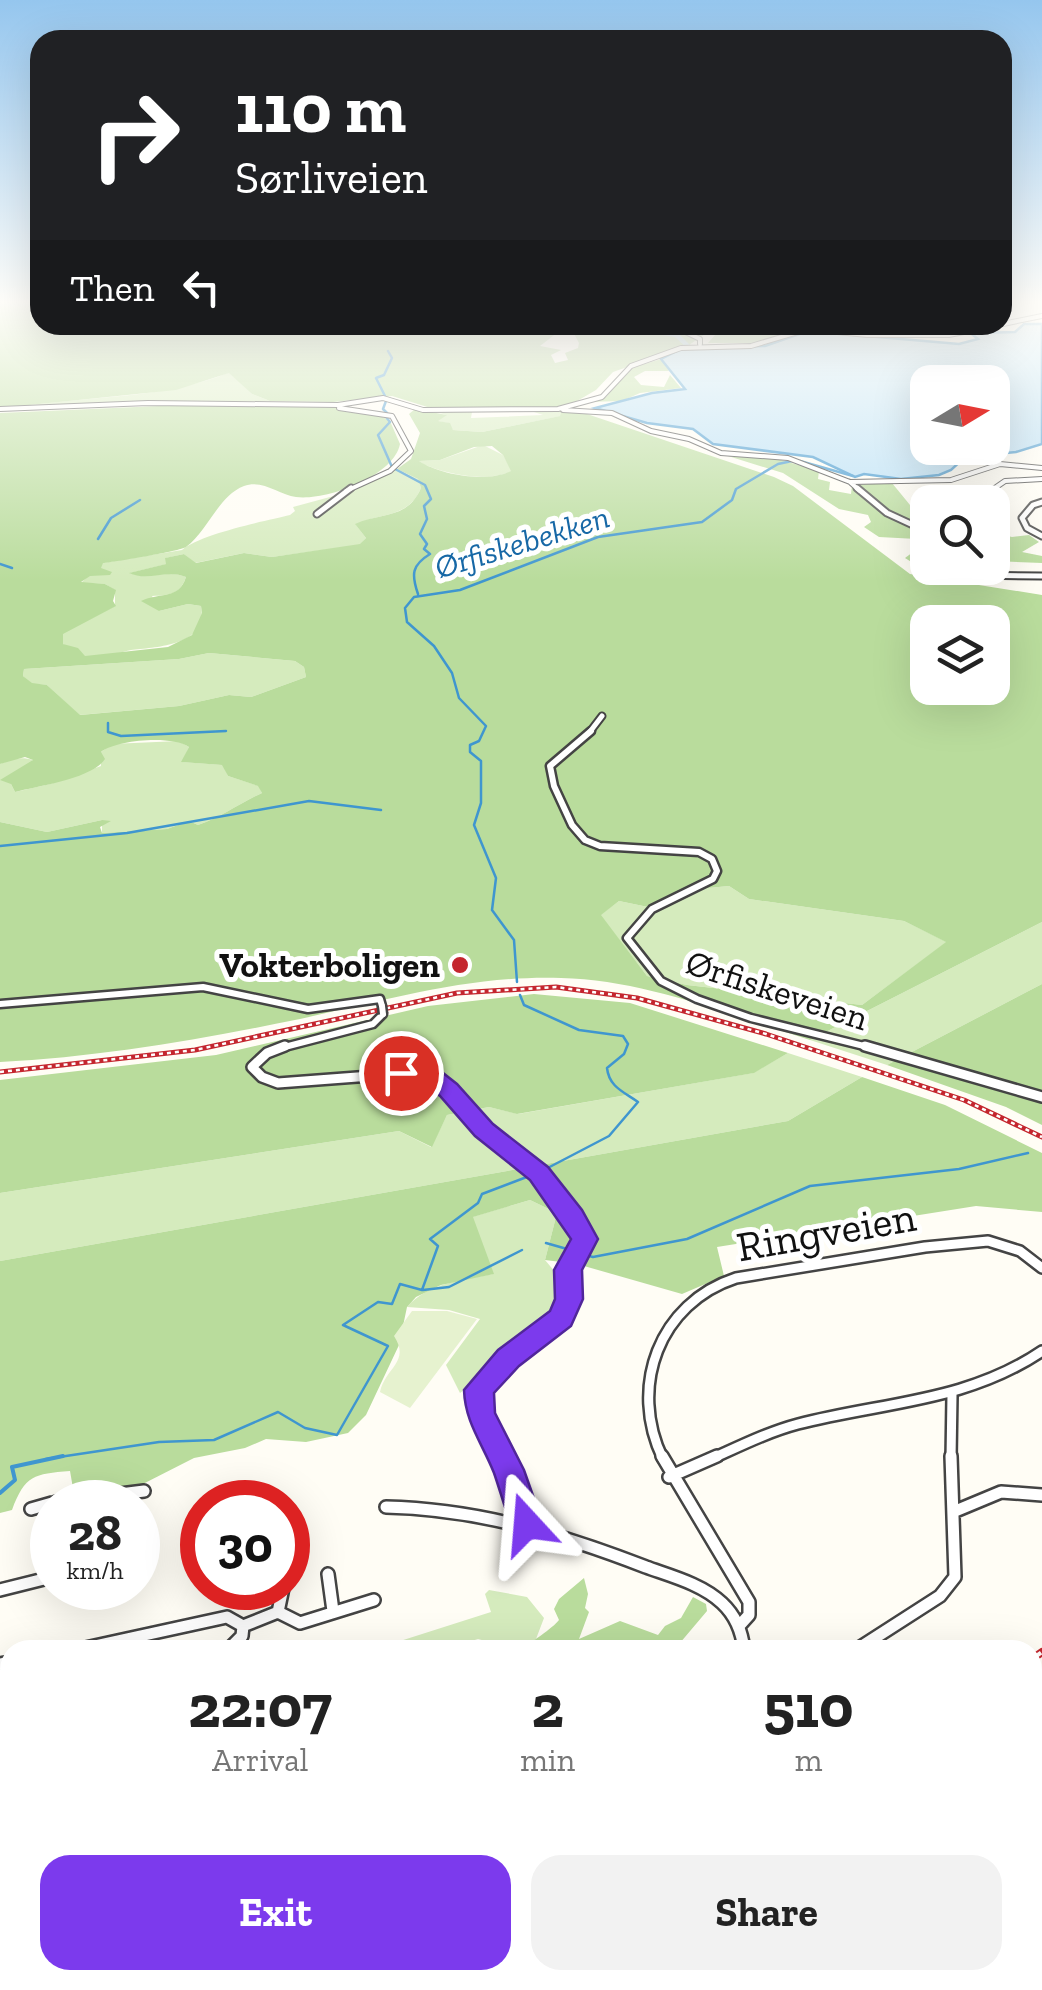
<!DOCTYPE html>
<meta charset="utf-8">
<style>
:root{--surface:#fff;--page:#f2f2f2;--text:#222;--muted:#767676;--accent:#7c3aed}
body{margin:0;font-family:"Zilla Slab",serif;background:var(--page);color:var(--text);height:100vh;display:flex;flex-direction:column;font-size:38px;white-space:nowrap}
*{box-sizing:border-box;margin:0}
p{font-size:32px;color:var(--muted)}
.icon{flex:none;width:55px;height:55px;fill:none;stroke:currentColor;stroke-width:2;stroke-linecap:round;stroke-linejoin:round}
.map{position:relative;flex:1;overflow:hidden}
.side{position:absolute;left:0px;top:1640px;width:1042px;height:350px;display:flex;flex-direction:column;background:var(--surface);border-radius:30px 30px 0 0;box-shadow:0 10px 40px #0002}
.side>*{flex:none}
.top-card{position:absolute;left:30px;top:30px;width:982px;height:305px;border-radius:30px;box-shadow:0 10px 40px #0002;background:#202124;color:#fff;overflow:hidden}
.needle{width:65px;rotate:80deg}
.tools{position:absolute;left:910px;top:365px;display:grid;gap:20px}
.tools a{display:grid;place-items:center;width:100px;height:100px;border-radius:20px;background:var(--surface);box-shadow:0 10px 40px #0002;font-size:50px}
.speed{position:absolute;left:30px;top:1480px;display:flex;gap:20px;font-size:50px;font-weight:700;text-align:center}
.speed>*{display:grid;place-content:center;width:130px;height:130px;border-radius:50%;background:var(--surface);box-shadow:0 10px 40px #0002;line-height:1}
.speed small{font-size:25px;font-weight:400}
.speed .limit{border:15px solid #d22;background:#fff;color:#111}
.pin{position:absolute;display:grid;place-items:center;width:85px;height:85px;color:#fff;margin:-42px;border:5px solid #fff;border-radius:50%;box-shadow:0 2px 10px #0007}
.me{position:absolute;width:110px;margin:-55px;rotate:341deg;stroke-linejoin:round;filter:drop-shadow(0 0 8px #0008)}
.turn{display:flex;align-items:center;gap:35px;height:210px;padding:0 40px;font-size:45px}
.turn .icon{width:130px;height:130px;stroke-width:2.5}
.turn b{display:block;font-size:70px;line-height:85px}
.then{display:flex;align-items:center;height:95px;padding:0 40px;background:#0003;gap:20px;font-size:38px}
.eta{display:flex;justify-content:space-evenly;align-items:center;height:170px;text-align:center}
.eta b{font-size:60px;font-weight:800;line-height:70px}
.cta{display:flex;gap:20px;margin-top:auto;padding:20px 40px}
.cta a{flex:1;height:115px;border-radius:30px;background:var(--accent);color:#fff;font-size:40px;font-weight:800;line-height:115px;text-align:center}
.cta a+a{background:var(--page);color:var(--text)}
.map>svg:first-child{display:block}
.green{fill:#d5ebbd}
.forest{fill:#b9dc9c;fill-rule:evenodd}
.pitch{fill:#e6f2cf}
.water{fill:#b9e0f7;stroke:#3f96cf;stroke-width:2.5;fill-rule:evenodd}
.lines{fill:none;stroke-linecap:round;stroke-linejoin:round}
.stream-far1{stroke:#3f96cf;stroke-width:2.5}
.stream{stroke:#3f96cf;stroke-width:4}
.river{fill:#b9e0f7;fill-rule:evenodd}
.minor-far4-casing{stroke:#444;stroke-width:6}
.minor-far3-casing{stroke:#444;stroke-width:9}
.minor-far2-casing{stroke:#444;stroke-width:11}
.minor-far1-casing{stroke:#444;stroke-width:14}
.minor-casing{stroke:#444;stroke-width:16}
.minor-far4{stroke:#fff;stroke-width:4}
.minor-far3{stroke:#fff;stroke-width:5}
.minor-far2{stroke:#fff;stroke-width:6}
.minor-far1{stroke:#fff;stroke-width:9}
.minor{stroke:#fff;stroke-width:11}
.rail-far1-casing{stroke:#c4262e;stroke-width:5}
.rail-casing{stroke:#c4262e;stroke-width:8}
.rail-far1{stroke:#fff;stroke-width:2.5;stroke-dasharray:4;stroke-linecap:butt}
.rail{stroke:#fff;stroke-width:4;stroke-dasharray:11;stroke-linecap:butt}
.minor-bridge-casing{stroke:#444;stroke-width:11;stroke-linecap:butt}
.minor-bridge{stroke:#fff;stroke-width:6}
.route{fill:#7c3aed;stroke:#51269a;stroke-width:2.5}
.poi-dot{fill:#c4262e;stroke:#fff;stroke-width:4}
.labels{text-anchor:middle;stroke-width:10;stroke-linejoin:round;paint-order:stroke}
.far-water-label{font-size:32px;font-style:italic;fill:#1768a6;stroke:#fff}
.poi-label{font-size:35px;font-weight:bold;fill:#111;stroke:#fff;text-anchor:end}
.street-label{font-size:35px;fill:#111;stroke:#fff}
.near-street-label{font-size:42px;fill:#111;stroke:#fff}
</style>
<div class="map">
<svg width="1042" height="1990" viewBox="0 0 1042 1990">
<rect width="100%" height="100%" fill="#fffdf5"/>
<path class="green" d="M230 372 252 394 270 401 19 407C90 395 163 400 230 372Z
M531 411H562L561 416 482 432 453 430 448 423 437 421 446 415 437 412H472L471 418 543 415Z
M483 445 503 455 512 471C488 483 440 474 418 461L440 460Z
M397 469 418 479 421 488C407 520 381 511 356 525L366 538 360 545 272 557 244 553 195 563 184 554 166 558 167 564 130 573C149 580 167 569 186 577 180 595 169 595 152 596L159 611 188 604 201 606C209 646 156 647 131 650 115 653 100 661 84 656 77 654 69 648 63 644V633L115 606V590L105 584 81 583 102 563 182 550C200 534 265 521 290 515L295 511 293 507 352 491Z
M209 653 295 661 304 667 306 677 251 697 229 695 179 706 79 715 47 685 32 684 23 676 24 669 179 659Z
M179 741 189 747 182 762 223 765 228 776 259 786 262 793C238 804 222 817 198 825L189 821 167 829 102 833V820L47 832 0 822V764C11 759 21 756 33 760L11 784 15 792 50 784 101 766 100 753 111 744Z
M729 886 749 899 904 921 947 942 862 1005 687 985 647 976 600 915 619 901 648 907 708 888Z
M1042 922V984L887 1065 810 1040Z
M788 1053 862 1077 788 1121 0 1261V1193L399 1131 431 1147 447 1115 489 1107 518 1114 753 1073Z
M530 1200 557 1213 545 1260 561 1279V1313L460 1393 446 1365 480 1319 449 1310 407 1307C428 1283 463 1280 493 1274L472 1217Z
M489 1590 527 1597 544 1618 536 1639 520 1650 478 1639 443 1650H372L491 1612 485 1594Z
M285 1980H441L434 1990H282Z
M468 1980H561L562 1986 470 1990Z"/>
<path class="forest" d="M0 302H40V325H567L540 346 561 350 551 355 555 363 568 360 565 353 578 348 579 343 572 330 603 325 641 330 635 325H709L711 330 689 345 613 372 596 390 572 404 552 408 437 410 392 396 333 402 270 401 252 394 229 373 176 390 0 408Z
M735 325H991L922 334 798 327 759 343H708L716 334Z
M661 359 669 371H645L634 377 641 385 664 387 670 375 681 388 640 393 622 401 587 402 606 397 631 368Z
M159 406C210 406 351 396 390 421L400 444C394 476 327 501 296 497 279 495 263 479 244 486 218 496 208 531 186 547 180 551 115 562 103 563L101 568 112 572 110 575 90 576 81 582 105 584 116 590 113 601 116 606 63 634V644L78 648 85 656 168 647 192 635 202 613 201 606 188 604 159 611 141 601C160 592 179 600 186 577 166 569 148 582 129 573L166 564 165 558 184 554 196 563 244 553 272 557 360 544 366 538 355 524C381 512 407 520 421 488L418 479 397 469 411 459 420 433 409 414 415 409 447 415 438 421 450 423 453 430 482 432 560 416 562 411 587 414 774 477 793 486 910 574 1042 595V922L810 1040C730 1015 646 980 561 978 471 975 387 1000 300 1019 202 1039 100 1057 0 1062V822L47 832 102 820 111 821 100 827 102 833 167 829 189 821 198 825C222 817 238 804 262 793L258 786 228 776 222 765 181 762 189 747C171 735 117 740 101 752L105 759C92 779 37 786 15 792L11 784 0 780 33 760 25 757 0 764V413ZM492 446 503 455 511 471C488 483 440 475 419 461L440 460 474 447ZM928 622H992V688H928ZM209 653 295 661 304 667 306 677 251 697 229 695 179 706 80 715 47 685 32 683 23 676 24 669 179 659ZM729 886 749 899 904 921 946 942 862 1005 687 985 647 976 601 915 619 901 648 907 708 888Z
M728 456 774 458 819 471 818 479 830 482 829 490 851 494 852 485 892 483 910 505 927 511 928 568H941H921L905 558 921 546 917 539 879 537 864 527 871 522 868 515 839 509 783 473Z
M992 532 1012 537 1029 535 1039 542 1022 552 1042 556V563L993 561Z
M1042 984V1125L1006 1107 887 1065Z
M534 994 630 1003 788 1053 754 1073 517 1114 489 1107 447 1115 432 1147 399 1131 0 1193V1080L216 1055 428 1006Z
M862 1077 945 1105 1042 1153V1212L976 1206 717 1247 724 1276 682 1294 577 1264 545 1260 557 1213 530 1200 473 1217 494 1274 441 1285 416 1297 407 1307 399 1345 366 1415 348 1433 306 1442 266 1439 245 1448 194 1458 135 1488 97 1492 92 1483 86 1484 85 1492 74 1494 70 1471C34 1474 25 1475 12 1510L0 1513V1261L788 1121Z
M584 1578 588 1594 585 1608 589 1612 579 1639 620 1621 658 1635 665 1626 681 1618 693 1597 706 1604 707 1611 674 1650H520C530 1643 553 1628 559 1620L554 1609 559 1599Z"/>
<path class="pitch" d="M412 1311H447L477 1319 410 1408 380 1392C385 1368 411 1362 394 1336Z"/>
<path class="water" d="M1024 324H1042V444L1016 452 965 457 951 470 939 475 901 479 864 474 855 477 813 457 713 444 693 429 647 423 595 408 652 393 685 389 661 359 683 348 765 346 808 331 959 344 978 339 973 335 977 333 1015 332ZM928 382H992V448H928Z"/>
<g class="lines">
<path class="stream-far1" d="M385 396 376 378 384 375 392 358 388 351
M386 401 383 409 387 413
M386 417 390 422 378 435 392 467
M800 461 853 476
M395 469 425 485 431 499 424 506 427 519 420 534 427 544 424 549 430 554C412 565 411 574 418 594
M98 539 111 518 140 500
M0 564 12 568
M108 723V732L121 736 226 731
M0 846 127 833 309 801 381 810
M517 982 514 940 492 910 496 878 474 825 481 803V761L470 752V745L479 741 486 726 459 698 452 673 434 646 407 622 405 608 414 597 460 590 598 537 702 522 732 500 736 489 778 464 792 461
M520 995 524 1005 579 1030 623 1036 628 1044 624 1054 607 1068C609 1087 624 1092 638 1102L609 1136 540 1172
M546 1243 574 1251
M581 1254 593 1257 687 1239 810 1186 959 1169 1028 1153
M423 1290 449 1287 522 1250
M46 1459 159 1442 214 1440 278 1412 305 1428 337 1435 388 1346 343 1325 378 1302 392 1304 400 1284 422 1290 438 1246 430 1239 478 1203 482 1194 532 1175"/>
<path class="stream" d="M0 1493 15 1480 12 1467 63 1456"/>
<path class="river" d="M635 327 679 334 692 347 687 348 675 337 633 330Z"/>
<g class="minor-far4-casing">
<path id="minor-far4" d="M671 325 700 339V344
M339 408 392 416 411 451 390 471 346 491
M0 409 148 403 338 405 383 398 423 410 558 409 602 397 631 366 681 348 751 346 808 329 867 335H949L1042 316
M563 410 612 413 651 431 689 439 721 453 788 458 850 482 951 480 1000 464 1042 468
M850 482 860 491
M992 490 1005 481 1042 479"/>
</g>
<g class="minor-far3-casing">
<path id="minor-far3" d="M857 488 887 513 928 532
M1042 502 1033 505 1022 518 1027 528 1042 536
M317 514 351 488
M972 575 1042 576
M589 733 602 716"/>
</g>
<g class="minor-far2-casing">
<path id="minor-far2" d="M591 731 550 766 554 786 572 825 585 840 600 846 699 852 712 859 717 871 713 879 652 909 627 938 661 981 697 999 751 1018 876 1049
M0 1004 203 987 308 1009 380 999 382 1006
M277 1049 373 1024 383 1014"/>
</g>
<g class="minor-far1-casing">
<path id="minor-far1" d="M285 1046 267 1053 252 1067 262 1077 278 1083 397 1074 426 1077 445 1088 489 1135 535 1169 581 1228 584 1239 568 1270 569 1299 561 1318 485 1380 477 1401 503 1459
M865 1046 1042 1097
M663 1459C628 1387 659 1303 736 1278L925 1247 988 1241 1020 1251 1042 1268
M711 1459C740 1446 768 1432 798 1424 883 1402 967 1402 1042 1351
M951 1459 952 1395"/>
</g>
<g class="minor-casing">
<path id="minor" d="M502 1456 526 1528
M662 1456 749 1602V1615L739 1626
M669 1477 717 1456
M56 1502 144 1491
M386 1507C477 1509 561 1534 646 1567 671 1576 702 1584 722 1603 736 1616 742 1631 744 1650
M31 1509 52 1503
M953 1512 1001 1492 1042 1495
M328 1574 333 1611
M0 1590 52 1577
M278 1612 300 1623 374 1600
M243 1626 278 1612 283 1588
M76 1650 227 1617 243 1626
M228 1650 242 1636 243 1626
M856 1650 940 1596 955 1577 951 1456
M0 1664 10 1662
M0 1793 10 1790
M0 1878 10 1875
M1032 1892 1042 1885
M7 1990 8 1977
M617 1990 621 1980
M895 1990 909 1980"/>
</g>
<use href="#minor-far4" class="minor-far4"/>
<use href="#minor-far3" class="minor-far3"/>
<use href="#minor-far2" class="minor-far2"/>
<use href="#minor-far1" class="minor-far1"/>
<use href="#minor" class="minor"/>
<g class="rail-far1-casing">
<path id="rail-far1" d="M0 1072 195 1050 457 993 556 987 637 998 766 1034 964 1100 1042 1137"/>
</g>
<g class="rail-casing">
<path id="rail" d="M1032 1659 1042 1652
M681 1990 688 1980"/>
</g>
<use href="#rail-far1" class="rail-far1"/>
<use href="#rail" class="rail"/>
<g class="minor-bridge-casing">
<path id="minor-bridge" d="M382 1006 383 1014"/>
</g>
<use href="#minor-bridge" class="minor-bridge"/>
</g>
<linearGradient id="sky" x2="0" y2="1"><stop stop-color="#95c6ee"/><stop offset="0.52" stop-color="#fffefa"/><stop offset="1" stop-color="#fffefa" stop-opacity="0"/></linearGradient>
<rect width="1042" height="581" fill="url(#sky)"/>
<path class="route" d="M401 1065 443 1073 457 1084 493 1124 548 1167 582 1210 598 1239 582 1270 583 1299 571 1326 519 1366 494 1393 495 1413 524 1470 543 1524 538 1534 527 1538 515 1534C506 1514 501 1493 494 1473 482 1443 465 1422 464 1390L498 1350 550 1311 555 1299 554 1270 571 1239 530 1180 475 1136 440 1096 427 1085 392 1078 389 1073Z"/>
<circle class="poi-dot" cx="460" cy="965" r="10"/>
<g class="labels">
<g class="far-water-label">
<text transform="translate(522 542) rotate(-17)" y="11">Ørfiskebekken</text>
</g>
<g class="poi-label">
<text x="440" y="977">Vokterboligen</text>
</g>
<g class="street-label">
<text transform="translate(777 990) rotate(18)" y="12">Ørfiskeveien</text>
</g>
<g class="near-street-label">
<text transform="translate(826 1231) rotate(-10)" y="15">Ringveien</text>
</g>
</g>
</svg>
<div class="tools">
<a><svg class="needle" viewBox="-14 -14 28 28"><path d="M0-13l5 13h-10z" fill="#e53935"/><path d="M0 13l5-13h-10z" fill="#767676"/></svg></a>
<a><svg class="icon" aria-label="search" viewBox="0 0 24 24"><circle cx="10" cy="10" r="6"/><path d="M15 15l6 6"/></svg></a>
<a><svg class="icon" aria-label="layers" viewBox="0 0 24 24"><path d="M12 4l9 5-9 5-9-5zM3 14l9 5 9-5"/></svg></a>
</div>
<div class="speed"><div>28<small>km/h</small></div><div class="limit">30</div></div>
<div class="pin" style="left:401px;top:1073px;background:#d93025"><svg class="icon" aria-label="arrive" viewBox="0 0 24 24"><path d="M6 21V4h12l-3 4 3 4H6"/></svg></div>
<svg class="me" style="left:527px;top:1524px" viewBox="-20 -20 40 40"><path d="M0-17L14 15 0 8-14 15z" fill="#7c3aed" stroke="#fff" stroke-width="4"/></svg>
<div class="top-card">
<div class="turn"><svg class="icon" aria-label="right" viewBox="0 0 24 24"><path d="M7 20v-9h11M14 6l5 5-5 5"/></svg><div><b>110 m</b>Sørliveien</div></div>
<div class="then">Then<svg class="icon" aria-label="left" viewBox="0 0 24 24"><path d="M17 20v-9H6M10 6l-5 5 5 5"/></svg></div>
</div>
<section class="side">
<div class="eta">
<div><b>22:07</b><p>Arrival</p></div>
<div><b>2</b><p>min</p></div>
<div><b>510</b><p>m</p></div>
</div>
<div class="cta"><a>Exit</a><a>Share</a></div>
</section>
</div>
